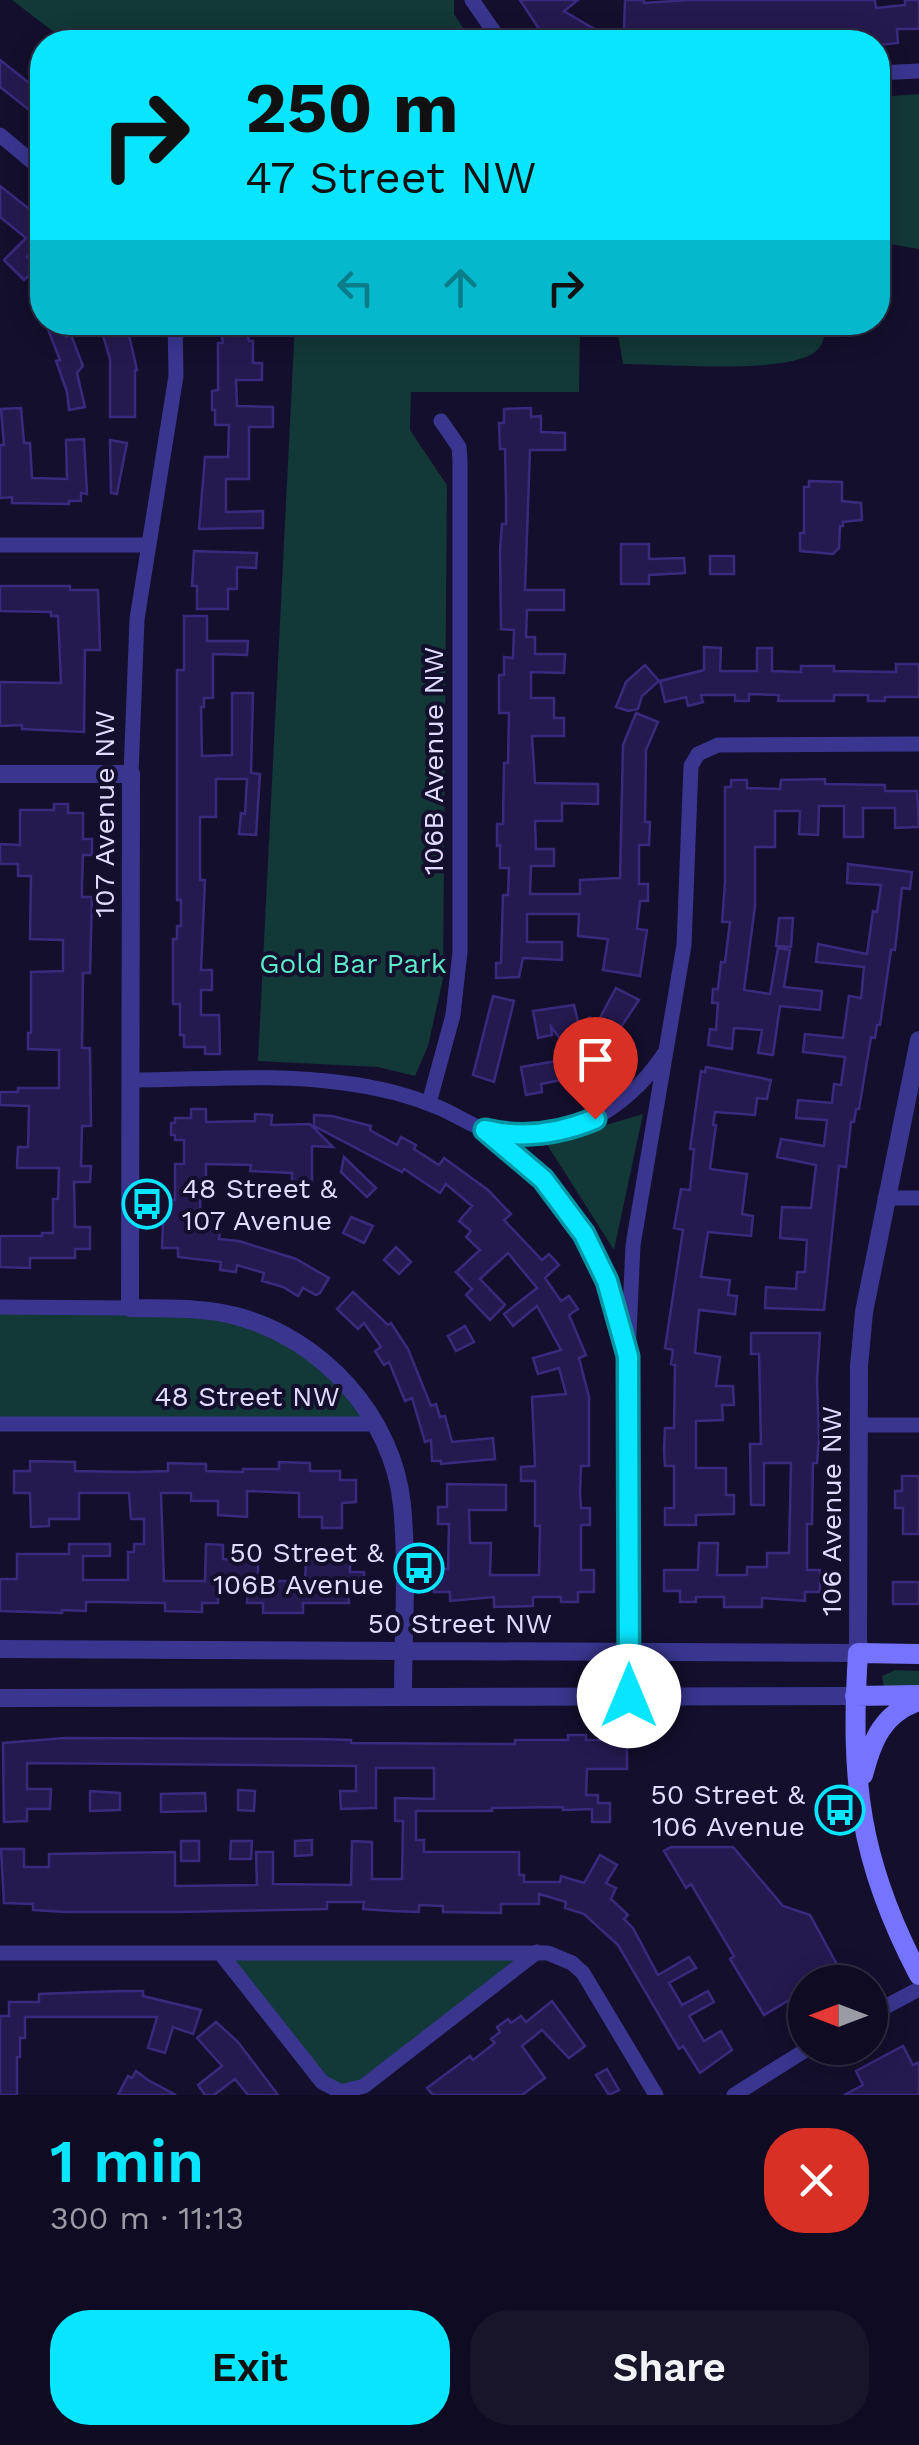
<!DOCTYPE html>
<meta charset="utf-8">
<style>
:root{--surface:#0f0b22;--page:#18142a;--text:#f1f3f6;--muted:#9b9ba5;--line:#2f2b40;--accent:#08e6ff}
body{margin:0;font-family:"Work Sans",sans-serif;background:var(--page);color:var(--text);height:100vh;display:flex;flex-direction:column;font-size:38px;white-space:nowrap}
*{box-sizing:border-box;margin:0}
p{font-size:32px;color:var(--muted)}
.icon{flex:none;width:55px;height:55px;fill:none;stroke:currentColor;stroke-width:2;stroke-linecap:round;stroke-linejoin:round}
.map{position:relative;height:2095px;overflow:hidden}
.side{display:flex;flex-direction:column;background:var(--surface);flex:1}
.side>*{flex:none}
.guide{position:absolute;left:30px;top:30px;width:860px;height:305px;border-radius:40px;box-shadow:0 5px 25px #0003,0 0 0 2px var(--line);background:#08e6ff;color:#111;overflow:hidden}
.needle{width:65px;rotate:270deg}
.buttons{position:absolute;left:788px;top:1965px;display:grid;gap:20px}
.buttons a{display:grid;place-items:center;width:100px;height:100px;border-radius:50%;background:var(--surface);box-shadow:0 5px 25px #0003,0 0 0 2px var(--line);font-size:50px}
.pin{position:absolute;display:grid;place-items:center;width:85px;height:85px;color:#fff;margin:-102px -42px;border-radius:50% 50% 50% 0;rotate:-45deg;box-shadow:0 0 10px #0007}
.pin .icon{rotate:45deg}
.me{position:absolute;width:110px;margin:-55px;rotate:0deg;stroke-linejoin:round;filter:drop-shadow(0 0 8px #0008)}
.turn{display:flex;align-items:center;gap:35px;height:210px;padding:0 50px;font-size:45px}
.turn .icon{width:130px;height:130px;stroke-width:2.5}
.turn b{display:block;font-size:70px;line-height:85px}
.lanes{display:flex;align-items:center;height:95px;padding:0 50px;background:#0003;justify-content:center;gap:50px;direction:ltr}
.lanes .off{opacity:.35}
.round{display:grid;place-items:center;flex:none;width:105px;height:105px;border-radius:40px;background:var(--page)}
.head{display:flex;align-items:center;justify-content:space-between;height:170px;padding:0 50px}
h1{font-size:60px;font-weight:600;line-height:75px;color:var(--accent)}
.action{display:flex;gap:20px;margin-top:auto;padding:20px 50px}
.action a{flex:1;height:115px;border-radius:40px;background:var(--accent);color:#111;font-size:40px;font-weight:600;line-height:115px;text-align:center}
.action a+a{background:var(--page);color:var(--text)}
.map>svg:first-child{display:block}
.green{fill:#123837}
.building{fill:#251a50;stroke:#3a2a7e;stroke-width:2.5}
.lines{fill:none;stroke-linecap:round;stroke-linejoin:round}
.minor{stroke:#3a3690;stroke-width:15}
.tertiary{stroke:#3a3690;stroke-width:18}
.secondary{stroke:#7673ff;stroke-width:20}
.route-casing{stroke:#0596a6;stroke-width:25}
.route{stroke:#08e6ff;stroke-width:18}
.labels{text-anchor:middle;stroke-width:8;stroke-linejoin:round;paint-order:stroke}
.street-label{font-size:28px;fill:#e0dcff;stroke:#140f2d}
.park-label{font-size:28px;fill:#5cebc7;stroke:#140f2d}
.poi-label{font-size:28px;fill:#e0dcff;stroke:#140f2d;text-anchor:end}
</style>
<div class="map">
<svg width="919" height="2095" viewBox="0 0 919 2095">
<rect width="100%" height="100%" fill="#140f2d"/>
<path class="green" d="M12 0H454V14L472 42H67Z
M919 94V249L878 242V97Z
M295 323H580L579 392H411L410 430 447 485 443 979 428 1046 415 1076 378 1067 258 1061Z
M616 323V322L826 323C824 333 825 344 816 351 790 375 663 364 623 364Z
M643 1114 614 1250 546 1143Z
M0 1307 198 1310 296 1343 376 1424H0Z
M895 1670 919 1671V1688L884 1687 882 1676Z
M537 1952 364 2086 333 2090 221 1954Z"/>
<path class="building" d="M520 0H578L564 11 596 30H624L625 0H644V3L689 0H875L876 8 905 5V0H919V29H897L898 43 878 45 557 42 543 35Z
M0 60 33 86 30 90 37 97 28 109 0 87Z
M0 186 42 219V238L27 257 37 268 24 280 4 260 26 238 0 217Z
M45 322H58L66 337 71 335 83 366 77 373 85 407 69 410 67 392 56 361 60 360Z
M99 322H126L137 370H135V417H110V359Z
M219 322H245L249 341H253V363H262V380H236L237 406 273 407V427H249V479H226V512L263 511V528L199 529 205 457H228L229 425H215V410H212V391L218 390V343H223Z
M21 408 24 443H30L32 478 67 479 66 440 84 439 87 494 81 493V501H69V504L12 503V497L0 498V445H4L1 409Z
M531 408V417L541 416V432L565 433V450H530L525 590H564V610H527L526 637H535V654H565L564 673 531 672V698H554V718H564V736H532L535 783 598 784V804L562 803V821H535L536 849H554V866H531L530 894H580V880L620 878 623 745 636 713 658 722 646 750 645 822H650L649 845H639V884H648V901H640L637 929 647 930 640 976 603 970 608 939 578 936 579 914H527V942H562V960L523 958 519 977 496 978V963H501L503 895H508L509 868H500V845L497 846V824H503L504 763H508L509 713H499V675H504V657L513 658 514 630 501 629 500 551 502 524H506V498L505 449H500L499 423H504V409Z
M110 440 127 443 117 494 111 493Z
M809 481 842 482V501L861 503 862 520 843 522V526H840L839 548 833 554 800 551V533H804V487H809Z
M621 544H649V559L684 558 685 573 649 575V584H621Z
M194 551 257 553 256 568 237 567V589H228V609H197V586H192Z
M710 556H734V574H710Z
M0 586H70V590H98L100 650H85L84 732 22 729V725L0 726V682L61 683 58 616H51V612L0 611Z
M184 616H207V641H248L247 655 213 654V698H204V707H201L202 756 232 755V693H253L251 773 260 774 256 835 239 834 241 813 245 814 247 779H216V817H200V880H205L201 970H212V990H201V1015H219L220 1054H205V1047H184V1035H180V1004H173V939H177V926H181V900H177V670H184Z
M704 647 721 648 720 671H757V648H772V671L801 672V666H834V671L896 672V664H919V697H885V701H868V695H834V701H778L779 695 749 694V701H735V695H701L703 702 688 706 686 697 665 702 660 681 704 670Z
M645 665 659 681 642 696 638 709 628 711 616 707 626 682Z
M825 779V784L885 785V791H917L919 827 895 828V808H863V837H844V806H819L818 835 799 834 800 811H775V847H755V906L744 990 770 994 778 948 790 950 784 987 822 991 820 1010 780 1006 773 1055 758 1053 762 1030 734 1028 732 1049 708 1045 710 1029 716 1030 718 1003H712L713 989H718L721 962H725L730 922H722L725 883V787H731V780H747V788L780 789 781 780Z
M54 804H68V813H83V839H92V855H83L82 883V897H92L90 973H83L82 1048H90L91 1126H82L81 1166H91L90 1182H74L75 1227H90V1249H75V1258H30V1268L0 1267V1236H42V1233H53V1199H58L59 1168H17L18 1147H28L29 1106 0 1105V1092H18V1088H59V1050L28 1049V1033H31V972L63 971V940L30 939 31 876H18V864H0V844L20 845V810H54Z
M848 864 912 872 910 889 902 888 895 950H891L880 1025H877L875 1038 871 1037 859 1109H856L854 1122H851L846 1167 839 1166 824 1310 765 1308 766 1287 796 1289 797 1272H805L807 1240 780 1238 782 1207 811 1208 816 1165 777 1157 781 1139 824 1146 827 1120 796 1118 798 1100 832 1103 834 1084 841 1085 845 1057 803 1052 805 1034 843 1038 849 996 861 998 864 967 816 962 818 944 867 954 873 911 877 912 881 885 847 883Z
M779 918H793L791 947 776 946Z
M616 988 639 1000 615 1036 598 1051 594 1047 579 1059 575 1058 551 1027 552 1035 538 1038 533 1011 574 1005 579 1026 590 1017 596 1025Z
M493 996 514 1001 494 1082 473 1075Z
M557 1061 561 1080 541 1084 542 1092 526 1095 521 1067Z
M706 1067 771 1080 767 1099 757 1098 755 1115 715 1112 713 1125H716L710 1169 747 1174 742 1214 753 1216 751 1236 708 1232 701 1277 730 1280 728 1295 737 1296 735 1314 699 1310 695 1353 720 1357 716 1386H733L734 1405H722L723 1420 696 1421V1468H726V1495H734V1514L696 1515V1525H665V1508H674V1466H665L664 1450 665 1428H674L675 1365 671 1364 673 1350 665 1348 683 1230 674 1228 681 1189 690 1190 694 1149H690L701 1071 705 1072Z
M191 1109H206V1122L255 1121V1114L272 1115 271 1125 310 1124 333 1147 312 1146V1183H292V1173L250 1171 251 1165 206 1164V1181H201L200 1211 222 1213 219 1239 239 1241 296 1259 329 1278 320 1293 316 1295 303 1288 298 1296 283 1287 262 1281 264 1273 237 1265 236 1272 220 1270 221 1262 178 1257V1248H162L164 1200H175V1164H184V1140H175V1135H171V1123H175V1118H191Z
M314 1115 332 1116 371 1126 370 1130 397 1145 401 1137 416 1145 414 1149 439 1165 444 1158 488 1190 511 1214 504 1220 542 1260 549 1254 559 1265 545 1278 561 1301 569 1296 578 1309 569 1315 586 1355 579 1358 589 1397V1466H581L580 1492 581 1508H590V1525H581V1570H594V1592H578V1602H561V1597H533V1606L494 1607V1597L450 1601V1592H434V1569H448L449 1524H438V1507H447V1484L506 1485V1510H469L470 1543H491L490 1575H539L540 1526H535V1481H521V1467L535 1466 532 1397 566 1394 559 1368 538 1374 533 1358 561 1350 537 1306 513 1326 504 1314 537 1288 508 1253 480 1279 505 1305 490 1320 466 1295 472 1289 456 1272 480 1250 466 1237 471 1231 459 1221 472 1206 446 1184 440 1193 404 1169 402 1172 314 1126Z
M344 1157 376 1188 367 1197 341 1172Z
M351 1217 373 1226 364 1243 343 1233Z
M396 1247 411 1262 399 1274 384 1260Z
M353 1292 388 1325 391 1323 408 1349 431 1406 436 1404 440 1417 445 1416 452 1442 493 1438 495 1459 441 1464V1461H432L431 1440 425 1442 412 1398 405 1401 389 1362 384 1365 375 1351 381 1347 364 1323 358 1329 337 1309Z
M465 1326 474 1342 456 1351 448 1336Z
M751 1333H820L817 1381 819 1438 817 1463H813L812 1524H807V1570H820V1592H805V1601L762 1598V1607H724V1597H696V1602H680V1591H664V1570H698L699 1543H718L717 1575H747V1567H767V1553H789L791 1463H764V1505H751L750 1444H761L759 1354H751Z
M30 1461 75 1462V1471L133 1472 168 1471V1463L206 1464V1471L243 1472V1469H279V1462L310 1463V1471H340V1480H356V1502L342 1503V1528H322V1517H299V1493L247 1491V1517L218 1515V1501H191V1493H161L164 1581H205L206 1544 223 1545V1559L258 1561V1578L218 1576V1603H202V1612L165 1611V1603L100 1602H86V1611L62 1610V1613L0 1611V1579H17V1554H69V1544H110V1556H83V1580H128V1552H134V1544H144V1519H131L129 1493H79V1519H49V1526L31 1527 30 1493H14V1471H30Z
M902 1476H919V1534H903V1508H895V1491H902Z
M350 1554V1572H364L365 1594H348L349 1603H303V1613H263V1603H247L248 1581H305L306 1561 330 1559V1555Z
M893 1582H919V1604H893Z
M568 1735H586V1740H611V1745H627V1769H587L586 1795H598V1803H610V1822H592V1809L563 1810V1807L492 1808V1811H416V1840H424V1852H519V1875H524V1882H560L561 1876 584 1883 600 1855 617 1865 606 1883 616 1888 611 1899 628 1915 624 1919 633 1928 658 1975 689 1957 696 1968 669 1983 682 2005 708 1991 714 2002 689 2016 704 2041 721 2031 732 2050 700 2073 683 2046 679 2049 618 1945 584 1914 565 1908 566 1902 539 1894V1904H501V1913L443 1912V1906L419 1905V1912L392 1911 363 1909 364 1902H327V1909L175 1912H67L33 1910V1904L4 1903 1 1849H24V1867H49V1854L175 1852V1886L257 1885 256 1852H273V1884L351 1885 352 1841 372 1842V1879H402L403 1821H395V1798L434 1799V1768H376V1808L341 1809 340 1791H356V1766L27 1763V1789H51L50 1809H27V1821L4 1822 3 1743 65 1738 319 1739 351 1740V1743L515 1744V1740H568Z
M238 1790 255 1791 254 1811 238 1810Z
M90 1791 120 1793V1810L90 1811Z
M205 1793 206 1811 161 1812V1794Z
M312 1840V1855L295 1856V1841Z
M181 1841H199V1861H181Z
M231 1841H252L251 1859H230Z
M671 1847H733L783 1906 810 1915 840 1970 819 1982H805V2011L796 1996 764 2015 730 1959 734 1956 691 1884 686 1888 664 1851Z
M120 1991H143V1996L201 2010 193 2034 173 2027 165 2053 148 2048 157 2017H25V2038H20V2057H17V2095H0V2016H9V2002H39V1994Z
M552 2001 585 2046 569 2058 542 2030 522 2046 545 2078 522 2095H433L427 2088 470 2056 473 2060 495 2043 491 2039 500 2032 497 2027 508 2019 511 2023 521 2016 526 2022Z
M216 2022 238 2042 278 2095H248L235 2079 214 2095H205L198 2085 222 2066 197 2038Z
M903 2046 913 2065 919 2062V2095H844L863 2085 856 2071Z
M607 2069 619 2090 609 2095 596 2075Z
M136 2071 148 2080 176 2095H118L128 2076 132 2078Z"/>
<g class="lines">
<path class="minor" d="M472 0 501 42
M878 73 919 71
M0 135 42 170
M0 545H147
M131 774 137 619 176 376 175 322
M131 1080C201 1080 275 1073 344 1083 377 1087 409 1095 440 1108 456 1115 472 1126 488 1131 557 1153 627 1110 664 1054
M429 1103 453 1015 460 952V461L459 447 441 421
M488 1132C562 1188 601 1248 624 1337
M885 1198H919
M0 1307 130 1308
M0 1424H376
M859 1425H919
M629 1696 628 1356 633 1245 684 945 691 766 698 754 718 745 919 744
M0 1953H548L572 1963 583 1973 656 2095
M221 1954 322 2082 341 2092 364 2086 537 1952
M870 2015 919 1989
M734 2095 809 2048"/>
<path class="tertiary" d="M0 774H131L130 1308C166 1309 202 1307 236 1316 322 1339 393 1416 402 1505 408 1568 403 1633 403 1696
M0 1649 858 1653 859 1366 864 1312 919 1040
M0 1698 855 1696"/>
<path class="secondary" d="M919 1654 858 1653C850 1781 859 1861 919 1975
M855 1696 918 1695
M863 1775C872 1740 883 1713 919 1701"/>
</g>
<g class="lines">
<g class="route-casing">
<path id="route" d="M595 1119C559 1134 523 1139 485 1130L543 1179 584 1234 607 1281 628 1356 629 1696"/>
</g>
<use href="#route" class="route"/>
</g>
<defs>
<g id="bus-ring" transform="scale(2.5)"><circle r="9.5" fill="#140f2d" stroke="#08e6ff" stroke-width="1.5"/><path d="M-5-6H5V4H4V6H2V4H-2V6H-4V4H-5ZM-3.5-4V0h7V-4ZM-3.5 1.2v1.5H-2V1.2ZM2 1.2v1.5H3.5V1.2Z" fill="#08e6ff"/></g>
</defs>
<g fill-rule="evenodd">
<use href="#bus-ring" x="147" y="1204"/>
<use href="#bus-ring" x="419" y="1568"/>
<use href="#bus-ring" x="840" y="1810"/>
</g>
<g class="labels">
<g class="street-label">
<text transform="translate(433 761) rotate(-90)" y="10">106B Avenue NW</text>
<text transform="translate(104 814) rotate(-90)" y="10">107 Avenue NW</text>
<text x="247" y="1406">48 Street NW</text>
<text transform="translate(831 1511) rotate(-90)" y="10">106 Avenue NW</text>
<text x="460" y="1633">50 Street NW</text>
</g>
<g class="park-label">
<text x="353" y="973">Gold Bar Park</text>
</g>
<g class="poi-label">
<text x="182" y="1198" text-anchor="start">48 Street &amp;<tspan x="182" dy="32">107 Avenue</tspan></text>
<text x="384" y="1562">50 Street &amp;<tspan x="384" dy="32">106B Avenue</tspan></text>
<text x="805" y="1804">50 Street &amp;<tspan x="805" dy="32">106 Avenue</tspan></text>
</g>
</g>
</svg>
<div class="buttons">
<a><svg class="needle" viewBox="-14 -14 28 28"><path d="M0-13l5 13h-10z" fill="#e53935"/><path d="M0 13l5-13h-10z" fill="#9b9ba5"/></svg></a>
</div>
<div class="pin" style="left:595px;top:1119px;background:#d93025"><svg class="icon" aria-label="arrive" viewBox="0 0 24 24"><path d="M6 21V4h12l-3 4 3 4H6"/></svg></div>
<svg class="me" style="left:629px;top:1696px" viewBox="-20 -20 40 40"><circle r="19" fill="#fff"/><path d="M0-13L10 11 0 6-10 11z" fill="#08e6ff"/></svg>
<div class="guide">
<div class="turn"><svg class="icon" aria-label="right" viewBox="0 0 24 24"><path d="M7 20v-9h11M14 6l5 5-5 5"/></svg><div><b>250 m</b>47 Street NW</div></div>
<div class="lanes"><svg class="icon off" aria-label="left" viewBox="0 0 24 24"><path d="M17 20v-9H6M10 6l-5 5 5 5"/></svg><svg class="icon off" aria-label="ahead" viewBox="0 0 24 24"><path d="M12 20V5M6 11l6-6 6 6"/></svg><svg class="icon" aria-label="right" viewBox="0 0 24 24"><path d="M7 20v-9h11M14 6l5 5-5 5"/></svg></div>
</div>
</div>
<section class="side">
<div class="head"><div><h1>1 min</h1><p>300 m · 11:13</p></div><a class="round" style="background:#d93025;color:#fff"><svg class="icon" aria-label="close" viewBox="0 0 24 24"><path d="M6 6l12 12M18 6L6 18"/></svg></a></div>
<div class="action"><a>Exit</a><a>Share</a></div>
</section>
